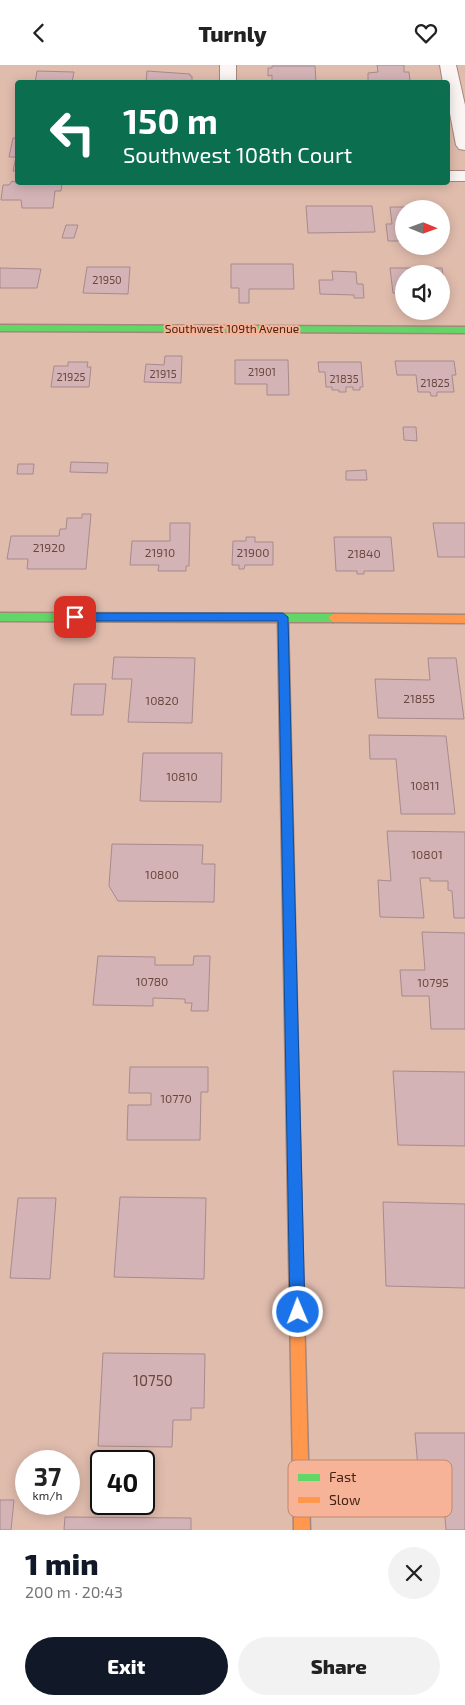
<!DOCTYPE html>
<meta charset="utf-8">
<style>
:root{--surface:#fff;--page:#f2f2f2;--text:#222;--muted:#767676;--accent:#111827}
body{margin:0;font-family:"Exo 2",sans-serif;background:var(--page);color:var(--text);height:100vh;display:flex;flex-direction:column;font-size:19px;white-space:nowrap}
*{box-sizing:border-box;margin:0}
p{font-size:16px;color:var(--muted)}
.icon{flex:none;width:28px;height:28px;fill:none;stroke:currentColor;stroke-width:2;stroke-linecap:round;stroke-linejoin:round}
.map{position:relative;height:1465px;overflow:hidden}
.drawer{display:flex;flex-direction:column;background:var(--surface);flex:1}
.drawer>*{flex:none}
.banner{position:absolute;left:15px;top:15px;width:435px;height:105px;border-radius:5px;box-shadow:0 2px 12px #0003;background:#0b6e4f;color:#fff;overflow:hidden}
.needle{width:32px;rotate:91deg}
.controls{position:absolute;left:395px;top:135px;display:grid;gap:10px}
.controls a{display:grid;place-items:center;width:55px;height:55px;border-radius:50%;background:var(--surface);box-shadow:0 2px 12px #0003;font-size:25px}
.speed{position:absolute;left:15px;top:1385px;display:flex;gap:10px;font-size:25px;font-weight:700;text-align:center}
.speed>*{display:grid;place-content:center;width:65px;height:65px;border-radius:50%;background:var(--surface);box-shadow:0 2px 12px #0003;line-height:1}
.speed small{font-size:12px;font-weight:400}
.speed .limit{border:2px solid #111;border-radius:8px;background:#fff;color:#111}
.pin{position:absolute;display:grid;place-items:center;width:42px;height:42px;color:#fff;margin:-21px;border-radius:10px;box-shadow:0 2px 8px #0006}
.me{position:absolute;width:55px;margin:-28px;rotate:359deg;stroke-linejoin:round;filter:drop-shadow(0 0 4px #0008)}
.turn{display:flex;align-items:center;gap:18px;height:105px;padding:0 25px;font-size:22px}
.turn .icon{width:65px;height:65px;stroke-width:2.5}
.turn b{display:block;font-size:35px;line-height:42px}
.round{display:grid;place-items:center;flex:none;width:52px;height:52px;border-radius:26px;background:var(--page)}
.summary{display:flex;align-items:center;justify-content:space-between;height:85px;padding:0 25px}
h1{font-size:30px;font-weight:800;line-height:38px;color:var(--accent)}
.primary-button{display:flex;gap:10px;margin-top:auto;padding:10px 25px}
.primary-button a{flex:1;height:58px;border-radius:30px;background:var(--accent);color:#fff;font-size:20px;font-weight:800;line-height:58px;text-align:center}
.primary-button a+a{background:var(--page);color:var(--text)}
header{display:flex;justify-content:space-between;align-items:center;height:65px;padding:0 25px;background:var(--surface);font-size:22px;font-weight:800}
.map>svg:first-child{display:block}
.building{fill:#d4b3b6;stroke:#a88a8c}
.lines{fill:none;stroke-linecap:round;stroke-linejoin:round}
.street-casing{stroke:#a5877a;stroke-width:2}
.fast-casing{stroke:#a5877a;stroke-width:3}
.slow-casing{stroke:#a5877a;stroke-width:3}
.street{fill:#faf5f3;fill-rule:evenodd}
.fast{fill:#63d668;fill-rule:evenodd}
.slow{fill:#ff974d;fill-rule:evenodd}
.route{fill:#1a73e8;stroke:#114b97}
.labels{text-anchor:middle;stroke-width:4;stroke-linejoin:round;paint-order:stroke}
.far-number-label{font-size:11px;fill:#68483e}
.far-street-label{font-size:12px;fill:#442416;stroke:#f6b397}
.number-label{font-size:12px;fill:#68483e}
.near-number-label{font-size:15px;fill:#68483e}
.key{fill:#f6b397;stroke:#c18870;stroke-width:1}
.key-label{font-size:14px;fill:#442416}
</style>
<header><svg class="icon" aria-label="back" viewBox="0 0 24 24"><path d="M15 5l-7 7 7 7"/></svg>Turnly<svg class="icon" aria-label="heart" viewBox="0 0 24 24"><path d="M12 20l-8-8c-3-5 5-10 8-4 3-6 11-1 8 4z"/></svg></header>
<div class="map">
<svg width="465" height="1465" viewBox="0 0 465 1465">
<rect width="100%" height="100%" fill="#e0bcad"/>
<path class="building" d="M377 0H404V7H409L410 16H368V8L378 7Z
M272 1H315L316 18H272V10L268 11V3H272Z
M37 6 74 7 72 17 83 18H35Z
M147 6 190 9V11H192V18H146Z
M13 73H18V106H13L16 92H9Z
M12 116 18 118H62L61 126H55L53 143H22L21 135H1L3 120H9Z
M306 141H372L375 167 308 168Z
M390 142H428V144H404V176H388L386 159H392Z
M66 160H78L74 173H62Z
M231 199H293L294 224H249V238H239V223H231Z
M87 202H130L128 229 83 228Z
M0 203 41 204 37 223H0Z
M390 203H442L446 229H441V209H404V229L393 228Z
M332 206 356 207 357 219H363L364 233H354V230L320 229 319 215H333Z
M165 291H182L181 318 144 317 146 299 164 300Z
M235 295H288L289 330H267V319H235Z
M395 296H454L456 310H452L454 327H437V331H431L430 327H418L416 310H397Z
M68 297H88L87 302H91L89 322H51L54 301H68Z
M318 297H361L363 322H360V325H353V322H346V327H339V325H332V322H326L325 307H319Z
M403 362H416L417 376 404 375Z
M71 397 108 398 107 408 70 407Z
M18 399H34L33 409H17Z
M366 405 367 415H346V406Z
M82 449H91L86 504H27L28 494H7L11 471H59L60 464H66L67 453H82Z
M170 458H190L189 501H186V506H158L159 500H130L132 476H170Z
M433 458H465V492H438Z
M246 472H255V477H273V500H245L244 504H239V500H232L233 476H246Z
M334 472H391L394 506H364V509H357V506H336Z
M114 592 195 593 192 658 128 657 132 614H112Z
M428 593H456L464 654 378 653 375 614 430 615Z
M74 619H106L103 650H71Z
M369 670 446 671 455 749H401L396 694H370Z
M143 688H222L221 737 140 736Z
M387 766 465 767V853H454L452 826 448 825V816H430V813H420L424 853 380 852 378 815 391 816Z
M112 779 203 780 202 799H215L214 837 118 836 109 821Z
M422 867 465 868V964H431L429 931H402L400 905H425Z
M98 891 155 892V900H193L194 891H210L208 946H191L192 938H185V934L153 933V941L93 940Z
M130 1002H208V1027H201L200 1075H127L128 1040H151V1028H129Z
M393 1006 465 1007V1081L398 1080Z
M120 1132 206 1133 204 1214 114 1212Z
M18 1133H56L50 1214 10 1213Z
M383 1137 465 1139V1223L386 1221Z
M103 1288 205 1289 204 1343H191V1355H173L172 1382 98 1381Z
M415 1368H465V1465H446L443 1427H420Z
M0 1435H14L11 1465H0Z
M65 1452 191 1453V1465H64Z"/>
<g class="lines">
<g class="street-casing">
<path id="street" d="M220 0H236V18H220Z
M440 0H456L465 40V85L459 84 456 80 448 38V18H443Z
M448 106H465V116H448Z"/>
</g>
<g class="fast-casing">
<path id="fast" d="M0 260 465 262V268L0 266Z
M0 548 333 549 338 553 333 557H288L304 1247 302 1252 297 1254 292 1252 290 1247 278 557 0 556Z"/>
</g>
<g class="slow-casing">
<path id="slow" d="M333 549 465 550V558L333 557 328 553Z
M297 1240 302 1242 304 1247 310 1465H294L290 1247 292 1242Z"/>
</g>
<use href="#street" class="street"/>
<use href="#fast" class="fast"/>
<use href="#slow" class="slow"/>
</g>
<path class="route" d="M75 548H283L288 552 305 1247 303 1252 298 1254 292 1252 290 1247 278 556H75L70 552Z"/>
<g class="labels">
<g class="far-number-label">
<text x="107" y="219">21950</text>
<text x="262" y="311">21901</text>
<text x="163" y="313">21915</text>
<text x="71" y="316">21925</text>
<text x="344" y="318">21835</text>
<text x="435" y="322">21825</text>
</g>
<g class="far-street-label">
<text x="232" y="268">Southwest 109th Avenue</text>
</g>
<g class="number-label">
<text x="49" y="487">21920</text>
<text x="160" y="492">21910</text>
<text x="253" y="492">21900</text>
<text x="364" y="493">21840</text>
<text x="419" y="638">21855</text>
<text x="162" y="640">10820</text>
<text x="182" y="716">10810</text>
<text x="425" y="725">10811</text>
<text x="427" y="794">10801</text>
<text x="162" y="814">10800</text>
<text x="152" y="921">10780</text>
<text x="433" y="922">10795</text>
<text x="176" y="1038">10770</text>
</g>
<g class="near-number-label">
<text x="153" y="1321">10750</text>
</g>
</g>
<rect x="288" y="1395" width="164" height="57" rx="8" class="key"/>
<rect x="298" y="1409" width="22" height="7" fill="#63d668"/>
<rect x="298" y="1432" width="22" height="6" fill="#ff974d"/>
<g class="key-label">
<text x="329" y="1417">Fast</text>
<text x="329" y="1440">Slow</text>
</g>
</svg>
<div class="controls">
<a><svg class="needle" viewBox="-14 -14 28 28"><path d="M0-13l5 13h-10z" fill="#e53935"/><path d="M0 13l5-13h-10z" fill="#767676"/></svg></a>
<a><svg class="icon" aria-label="sound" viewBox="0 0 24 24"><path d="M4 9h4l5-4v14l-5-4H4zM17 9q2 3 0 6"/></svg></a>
</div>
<div class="speed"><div>37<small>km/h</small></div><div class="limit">40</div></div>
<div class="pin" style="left:75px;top:552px;background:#d93025"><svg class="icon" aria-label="arrive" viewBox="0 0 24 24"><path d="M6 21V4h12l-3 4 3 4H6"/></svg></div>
<svg class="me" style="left:298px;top:1247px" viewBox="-20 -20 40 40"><circle r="17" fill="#1a73e8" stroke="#fff" stroke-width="3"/><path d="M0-11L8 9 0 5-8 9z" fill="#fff"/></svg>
<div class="banner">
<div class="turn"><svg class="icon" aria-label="left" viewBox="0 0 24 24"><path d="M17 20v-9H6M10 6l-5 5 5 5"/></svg><div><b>150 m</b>Southwest 108th Court</div></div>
</div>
</div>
<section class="drawer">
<div class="summary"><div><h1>1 min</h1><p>200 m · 20:43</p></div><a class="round"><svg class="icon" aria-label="close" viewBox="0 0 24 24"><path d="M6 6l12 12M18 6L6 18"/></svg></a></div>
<div class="primary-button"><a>Exit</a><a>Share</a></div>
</section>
